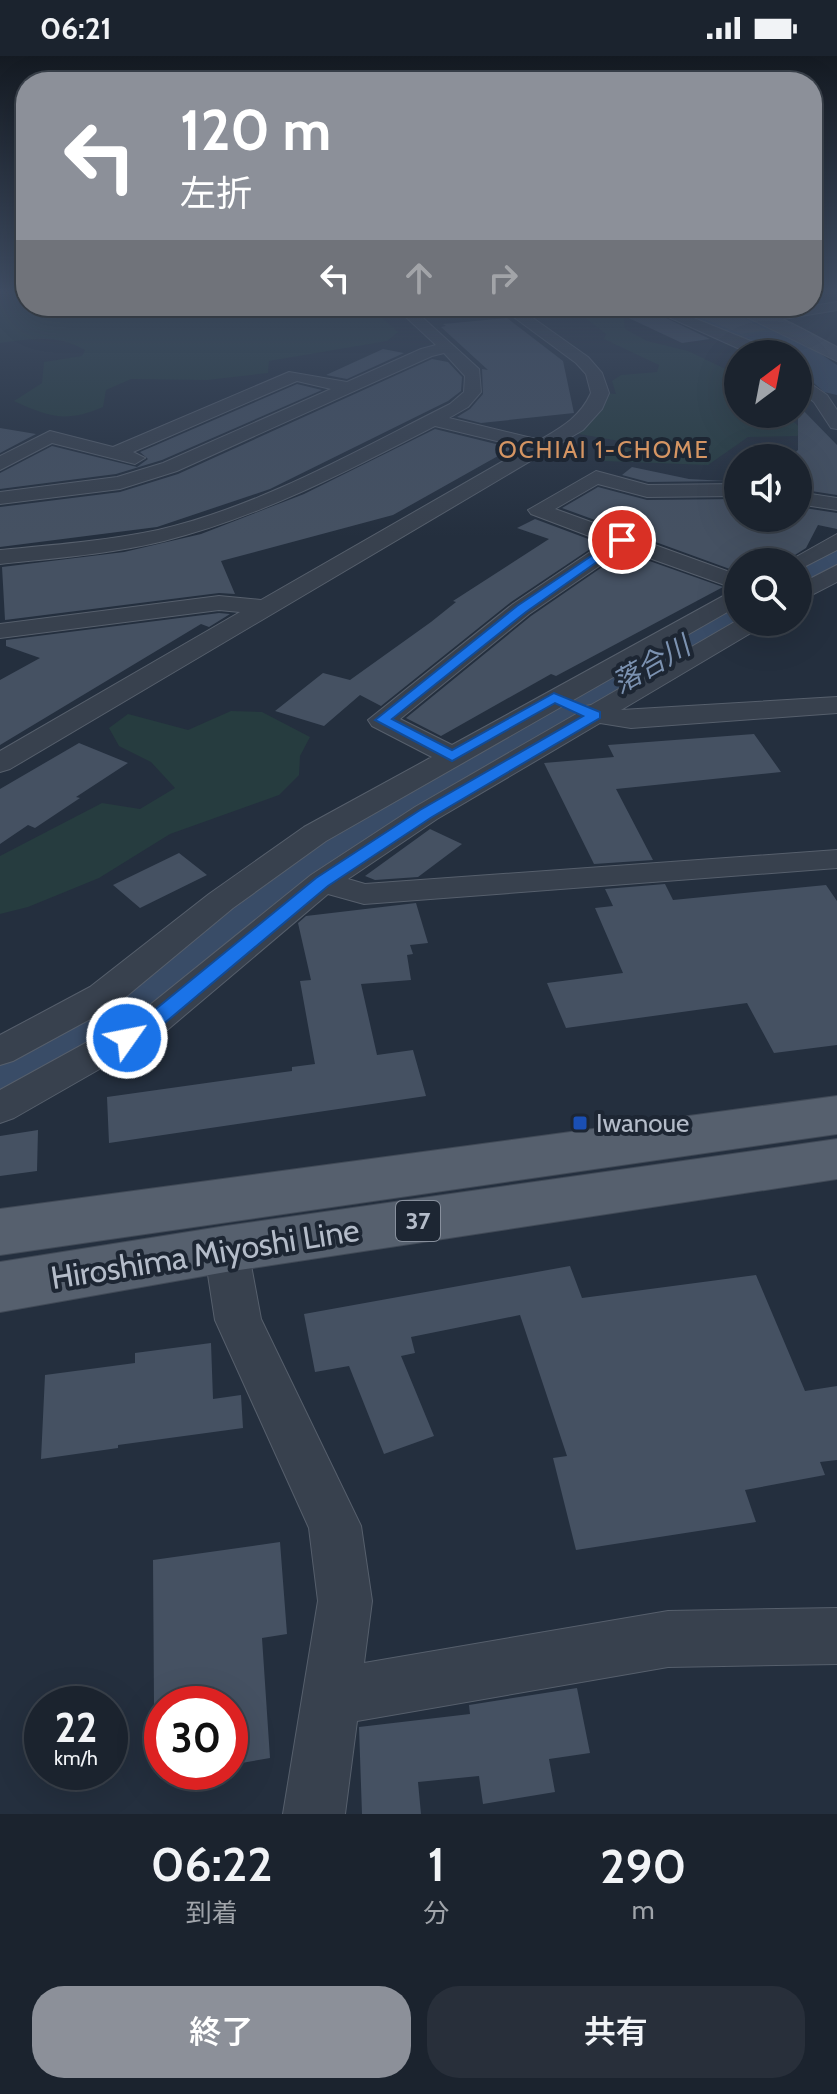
<!DOCTYPE html>
<html lang="ja">
<meta charset="utf-8">
<style>
:root{--surface:#1b232e;--page:#282f3a;--text:#f1f3f6;--muted:#a0a4aa;--line:#39404a;--accent:#8c9099}
body{margin:0;font-family:Cabin,"Noto Sans JP",sans-serif;background:var(--page);color:var(--text);height:100vh;display:flex;flex-direction:column;font-size:30px;white-space:nowrap}
*{box-sizing:border-box;margin:0}
p{font-size:26px;color:var(--muted)}
.icon{flex:none;width:44px;height:44px;fill:none;stroke:currentColor;stroke-width:2;stroke-linecap:round;stroke-linejoin:round}
.map{position:relative;height:1758px;overflow:hidden}
.panel{display:flex;flex-direction:column;background:var(--surface);flex:1}
.panel>*{flex:none}
.top-card{position:absolute;left:16px;top:16px;width:806px;height:244px;border-radius:32px;box-shadow:0 8px 32px #0002,0 0 0 2px var(--line);background:#8c9099;color:#fff;overflow:hidden}
.needle{width:52px;rotate:32deg}
.tools{position:absolute;left:724px;top:284px;display:grid;gap:16px}
.tools a{display:grid;place-items:center;width:88px;height:88px;border-radius:50%;background:var(--surface);box-shadow:0 8px 32px #0002,0 0 0 2px var(--line);font-size:40px}
.speed{position:absolute;left:24px;top:1630px;display:flex;gap:16px;font-size:40px;font-weight:700;text-align:center}
.speed>*{display:grid;place-content:center;width:104px;height:104px;border-radius:50%;background:var(--surface);box-shadow:0 8px 32px #0002,0 0 0 2px var(--line);line-height:1}
.speed small{font-size:20px;font-weight:400}
.speed .limit{border:12px solid #d22;background:#fff;color:#111}
.pin{position:absolute;display:grid;place-items:center;width:68px;height:68px;color:#fff;margin:-34px;border:4px solid #fff;border-radius:50%;box-shadow:0 2px 8px #0007}
.me{position:absolute;width:88px;margin:-44px;rotate:57deg;stroke-linejoin:round;filter:drop-shadow(0 0 6px #0008)}
.turn{display:flex;align-items:center;gap:28px;height:168px;padding:0 32px;font-size:36px}
.turn .icon{width:104px;height:104px;stroke-width:2.5}
.turn b{display:block;font-size:56px;line-height:68px}
.lanes{display:flex;align-items:center;height:76px;padding:0 32px;background:#0003;justify-content:center;gap:40px;direction:ltr}
.lanes .off{opacity:.35}
.eta{display:flex;justify-content:space-evenly;align-items:center;height:136px;text-align:center}
.eta b{font-size:48px;font-weight:600;line-height:56px}
.button{display:flex;gap:16px;margin-top:auto;padding:16px 32px}
.button a{flex:1;height:92px;border-radius:32px;background:var(--accent);color:#fff;font-size:32px;font-weight:600;line-height:92px;text-align:center}
.button a+a{background:var(--page);color:var(--text)}
.status{display:flex;justify-content:space-between;align-items:center;height:56px;padding:0 40px;background:var(--surface);direction:ltr}
.status svg{height:22px;fill:currentColor}
.map>svg:first-child{display:block}
.green{fill:#263c3f}
.lines{fill:none;stroke-linecap:round;stroke-linejoin:round}
.river{fill:#394c67;fill-rule:evenodd}
.building{fill:#455162}
.street-casing{stroke:#565f6c;stroke-width:2}
.secondary-casing{stroke:#565f6c;stroke-width:2}
.primary-casing{stroke:#414a57;stroke-width:2}
.street{fill:#38414e;fill-rule:evenodd}
.secondary{fill:#465061;fill-rule:evenodd}
.primary{fill:#56606e;fill-rule:evenodd}
.route{fill:#1a73e8;stroke:#114b97;stroke-width:2}
.transit-dot{fill:#1a4fb4;stroke:#1d2633;stroke-width:3}
.labels{text-anchor:middle;stroke-width:8;stroke-linejoin:round;paint-order:stroke}
.far-neighbourhood-label{font-size:24px;letter-spacing:2px;fill:#d59563;stroke:#1d2633}
.shield{fill:#1d2633;stroke:#878f9c;stroke-width:2}
.shield-label{font-size:24px;font-weight:bold;fill:#b4bcc9}
.poi-label{font-size:26px;fill:#b4bcc9;stroke:#1d2633;text-anchor:start}
.water-label{font-size:28px;font-style:italic;fill:#7c92b1;stroke:#1d2633}
.near-street-label{font-size:32px;fill:#b4bcc9;stroke:#1d2633}
</style>
<div class="status"><b>06:21</b><svg viewBox="0 0 49 12"><path d="M0 12V9h3v3zM5 12V6h3v6zM10 12V3h3v9zM15 12V0h3v12zM26 1h20v11H26zM47 4h2v5h-2z"/></svg></div>
<div class="map">
<svg width="837" height="1758" viewBox="0 0 837 1758">
<rect width="100%" height="100%" fill="#242f3e"/>
<path class="green" d="M0 234H26V250H332L375 255 398 276 387 285 269 305 268 317 207 324 131 323 106 334 103 351C66 367 49 361 14 345L42 327 44 306 82 300 85 294C57 278 31 283 0 287Z
M527 250H614L623 256 625 273 647 285 688 295 738 319V358H785L805 376 797 380 748 381 708 409 604 405 603 399 617 390 631 387 573 377 605 337 616 338 612 325 621 319 657 316 659 309 604 283 606 278 583 260Z
M231 655 262 656 310 681 300 700 299 719 279 739 170 778 99 822 28 851 0 858V800L102 747 140 753 175 732 151 706 119 690 109 672 128 658 188 674Z"/>
<g class="lines">
<path class="river" d="M673 250H720L799 283 837 309V339L824 336 798 313V298H775L678 257Z
M837 487V522L816 535 798 539V506H794L820 492Z
M738 541V566H758L757 568 449 747 353 808 254 884 136 986 30 1041 0 1050V985L80 946 202 852 305 780 403 719 719 546Z"/>
</g>
<path class="building" d="M603 250H641L710 283 682 287Z
M672 250H721L767 274 741 278Z
M507 262 563 305 574 357 481 367 457 361 470 353 483 338 482 313 488 314 441 271 446 270 443 268Z
M383 293 404 297 347 323 326 319Z
M432 303 448 306 462 321 461 335 448 345 270 433 157 471 0 491V451L120 436 178 418Z
M297 328 322 334 162 404 116 418 0 433V417L52 390 137 411 148 403 140 396Z
M798 349 837 389V439L798 433V402H789L798 394Z
M0 372 36 378 0 397Z
M435 373 512 392 393 459 221 505 235 538 219 537 5 564 2 511 124 496 201 478 304 438Z
M632 411 689 423 726 425 648 426 622 419Z
M598 431 647 444 738 443V462H798V451L837 457V473L818 469 806 492 784 506H738V516L562 452Z
M535 463 599 487 511 546 381 650 360 639 324 670 275 655 323 617 350 624 431 566 456 546 453 545 549 483 517 472Z
M624 496 723 531 556 620 551 618 441 680 406 662 531 560Z
M219 557 230 558 209 571 201 568 0 689V624L40 602 6 590V584Z
M754 678 781 716 616 733 653 804 594 808 544 707 614 701 608 689Z
M79 687 128 707 76 741 80 742 35 772 28 769 0 788V733Z
M430 773 462 788 418 821 375 824 365 820Z
M179 797 207 819 140 852 113 829Z
M665 828 673 844 826 829 837 845V989L774 997 747 947 566 972 547 927 623 917 595 852 613 850 605 833Z
M416 847 428 887 410 889 413 898 407 899 411 924 361 928 377 999 413 994 426 1040 109 1087 107 1041 292 1015V1011L315 1008 300 925 311 924 298 867 306 860Z
M38 1074 37 1115 0 1120V1080Z
M570 1210 582 1242 756 1219 805 1335 837 1330V1404L820 1406 825 1419 745 1434 756 1466 576 1494 553 1402 567 1400 520 1259 411 1281 415 1297 401 1300 434 1380 384 1398 349 1310 315 1316 304 1258Z
M211 1287 213 1343 241 1339 243 1372 118 1389V1392L41 1403 45 1319 135 1307V1297Z
M280 1486 287 1578 262 1582 270 1702 230 1709V1648H154L153 1504Z
M577 1632 590 1697 549 1703 555 1736 483 1748 479 1720 418 1726 421 1758H362L359 1671 470 1658 469 1649Z"/>
<g class="lines">
<g class="street-casing">
<path id="street" d="M837 246V254L765 266 758 262 765 258Z
M394 250H410L479 313 481 336 468 351 449 362 540 384C562 371 580 361 591 337L586 318 576 307 499 250H516L588 301 602 317 609 337 602 353 583 374 10 713 0 716V695L240 556 219 554 0 582V568L219 540 261 544 526 392 435 370C347 415 260 461 164 485 111 498 55 502 0 508V494C53 489 106 485 158 474 261 450 356 395 450 348L464 336 465 320 444 297 432 300 177 415 120 433 0 448V436L117 421 163 407 331 333 297 325 133 396 145 402 135 408 52 387 0 414V400L50 375 113 391 289 316 347 326 421 293 436 289Z
M644 250H664L753 286 770 298H751Z
M798 319 827 339 837 354V373L831 372 814 346 798 333Z
M596 415 648 429 738 428V440L647 441 598 428 555 453 738 519V550L326 785 233 852 116 949 13 1005 0 1009V979L90 931 209 838 304 771 432 701 372 670 368 664 513 548 605 486 531 458 528 454ZM624 493 736 533 452 689 400 663 529 558Z
M798 436 837 442V454L798 448Z
M837 478V494L798 514V506H787Z
M837 509V526L798 546V529Z
M738 564 764 566 761 571 621 654 837 641V657L631 672 600 667 437 763 348 823 365 828 837 794V812L364 848 328 838 166 975 14 1062 0 1067V1034L140 957 311 819 415 751 578 657 581 651 591 649Z
M226 1175 241 1180 248 1193 261 1263 361 1470 372 1545 364 1607 668 1555 837 1552V1608L668 1611 357 1665 345 1758H283L318 1545 309 1472 215 1264 204 1193 211 1180Z"/>
</g>
<g class="secondary-casing">
<path id="secondary" d="M724 250C769 250 797 271 837 291V305Z"/>
</g>
<g class="primary-casing">
<path id="primary" d="M837 1040V1078L0 1199V1153Z
M837 1083V1123L226 1216 0 1256V1206L226 1170Z"/>
</g>
<use href="#street" class="street"/>
<use href="#secondary" class="secondary"/>
<use href="#primary" class="primary"/>
</g>
<linearGradient id="sky" x2="0" y2="1"><stop stop-color="#141a22"/><stop offset="0.49" stop-color="#3f4d63"/><stop offset="1" stop-color="#3f4d63" stop-opacity="0"/></linearGradient>
<rect width="837" height="480" fill="url(#sky)"/>
<path class="route" d="M618 482 628 484 526 556 392 663 452 694 554 637 600 656V662L432 761 328 830 160 971 134 987H120L117 982 120 977 146 961 316 822 420 754 583 660 555 647 452 705 375 664 517 550Z"/>
<rect class="transit-dot" x="572" y="1059" width="16" height="16" rx="4"/>
<g class="labels">
<g class="far-neighbourhood-label">
<text x="604" y="402">OCHIAI 1-CHOME</text>
</g>
<rect class="shield" x="396" y="1145" width="44" height="40" rx="6"/>
<g class="shield-label">
<text x="418" y="1173">37</text>
</g>
<g class="poi-label">
<text x="596" y="1076">Iwanoue</text>
</g>
<g class="water-label">
<text transform="translate(651 608) rotate(-30)" y="10">落合川</text>
</g>
<g class="near-street-label">
<text transform="translate(205 1198) rotate(-9)" y="11">Hiroshima Miyoshi Line</text>
</g>
</g>
</svg>
<div class="tools">
<a><svg class="needle" viewBox="-14 -14 28 28"><path d="M0-13l5 13h-10z" fill="#e53935"/><path d="M0 13l5-13h-10z" fill="#a0a4aa"/></svg></a>
<a><svg class="icon" aria-label="sound" viewBox="0 0 24 24"><path d="M4 9h4l5-4v14l-5-4H4zM17 9q2 3 0 6"/></svg></a>
<a><svg class="icon" aria-label="search" viewBox="0 0 24 24"><circle cx="10" cy="10" r="6"/><path d="M15 15l6 6"/></svg></a>
</div>
<div class="speed"><div>22<small>km/h</small></div><div class="limit">30</div></div>
<div class="pin" style="left:622px;top:484px;background:#d93025"><svg class="icon" aria-label="arrive" viewBox="0 0 24 24"><path d="M6 21V4h12l-3 4 3 4H6"/></svg></div>
<svg class="me" style="left:127px;top:982px" viewBox="-20 -20 40 40"><circle r="17" fill="#1a73e8" stroke="#fff" stroke-width="3"/><path d="M0-11L8 9 0 5-8 9z" fill="#fff"/></svg>
<div class="top-card">
<div class="turn"><svg class="icon" aria-label="left" viewBox="0 0 24 24"><path d="M17 20v-9H6M10 6l-5 5 5 5"/></svg><div><b>120 m</b>左折</div></div>
<div class="lanes"><svg class="icon" aria-label="left" viewBox="0 0 24 24"><path d="M17 20v-9H6M10 6l-5 5 5 5"/></svg><svg class="icon off" aria-label="ahead" viewBox="0 0 24 24"><path d="M12 20V5M6 11l6-6 6 6"/></svg><svg class="icon off" aria-label="right" viewBox="0 0 24 24"><path d="M7 20v-9h11M14 6l5 5-5 5"/></svg></div>
</div>
</div>
<section class="panel">
<div class="eta">
<div><b>06:22</b><p>到着</p></div>
<div><b>1</b><p>分</p></div>
<div><b>290</b><p>m</p></div>
</div>
<div class="button"><a>終了</a><a>共有</a></div>
</section>
